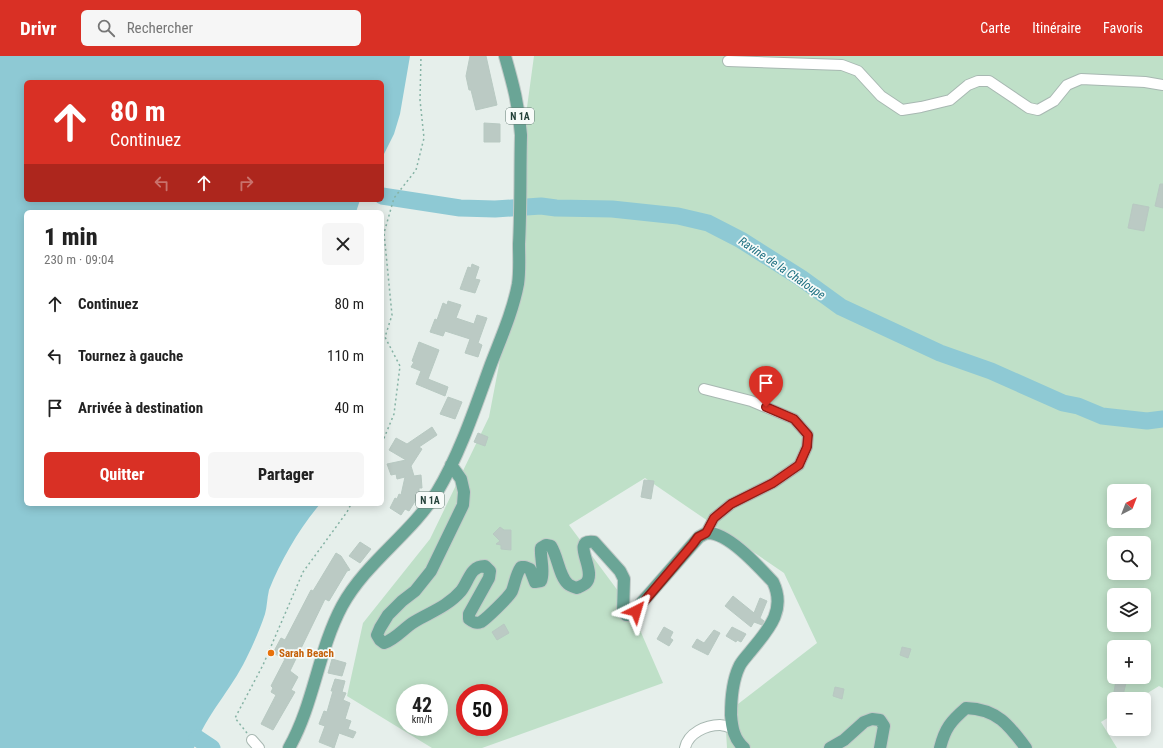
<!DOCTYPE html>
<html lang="fr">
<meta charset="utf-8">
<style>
:root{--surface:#fff;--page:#f6f6f6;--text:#222;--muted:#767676;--accent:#d93025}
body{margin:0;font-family:"Roboto Condensed",sans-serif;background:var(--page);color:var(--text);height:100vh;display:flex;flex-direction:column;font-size:15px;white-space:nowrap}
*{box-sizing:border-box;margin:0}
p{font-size:13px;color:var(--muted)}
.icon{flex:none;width:22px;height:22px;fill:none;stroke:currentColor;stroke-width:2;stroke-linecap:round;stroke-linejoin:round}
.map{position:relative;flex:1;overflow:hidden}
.drawer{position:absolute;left:24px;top:154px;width:360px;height:296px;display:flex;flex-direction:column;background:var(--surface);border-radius:6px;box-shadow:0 2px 10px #0003}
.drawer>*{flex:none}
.hud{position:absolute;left:24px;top:24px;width:360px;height:122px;border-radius:6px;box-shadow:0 2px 10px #0003;background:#d93025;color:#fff;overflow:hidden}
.needle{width:26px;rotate:42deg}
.tools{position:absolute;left:1107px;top:428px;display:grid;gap:8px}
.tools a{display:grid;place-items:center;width:44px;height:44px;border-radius:6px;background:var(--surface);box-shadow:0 2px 10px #0003;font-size:20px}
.speed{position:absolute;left:396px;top:628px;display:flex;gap:8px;font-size:20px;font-weight:700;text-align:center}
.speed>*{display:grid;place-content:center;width:52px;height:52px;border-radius:50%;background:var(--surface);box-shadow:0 2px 10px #0003;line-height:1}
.speed small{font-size:10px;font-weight:400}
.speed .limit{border:6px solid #d22;background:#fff;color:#111}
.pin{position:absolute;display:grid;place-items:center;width:34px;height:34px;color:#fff;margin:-41px -17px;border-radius:50% 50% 50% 0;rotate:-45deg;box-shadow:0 0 4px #0007}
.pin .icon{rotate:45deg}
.me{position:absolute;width:44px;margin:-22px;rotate:40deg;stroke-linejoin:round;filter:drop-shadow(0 0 3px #0008)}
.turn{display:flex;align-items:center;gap:14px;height:84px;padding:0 20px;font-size:18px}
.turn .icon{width:52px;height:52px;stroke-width:2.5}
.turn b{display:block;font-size:28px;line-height:34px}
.lanes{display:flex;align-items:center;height:38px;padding:0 20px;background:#0003;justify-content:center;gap:20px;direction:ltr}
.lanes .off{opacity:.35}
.round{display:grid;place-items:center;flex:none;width:42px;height:42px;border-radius:6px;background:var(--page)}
.headline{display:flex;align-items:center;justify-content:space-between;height:68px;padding:0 20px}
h1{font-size:24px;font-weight:800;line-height:30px}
.button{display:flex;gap:8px;margin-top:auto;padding:8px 20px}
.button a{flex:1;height:46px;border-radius:6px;background:var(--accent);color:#fff;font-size:16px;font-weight:800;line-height:46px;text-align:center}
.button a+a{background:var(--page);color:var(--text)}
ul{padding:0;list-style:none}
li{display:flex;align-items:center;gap:12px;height:52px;padding:0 20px}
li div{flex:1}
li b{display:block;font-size:15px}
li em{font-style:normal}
header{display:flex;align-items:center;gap:24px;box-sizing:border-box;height:56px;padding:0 20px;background:var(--accent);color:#fff}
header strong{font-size:19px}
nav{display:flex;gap:22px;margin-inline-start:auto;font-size:14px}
.search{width:280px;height:36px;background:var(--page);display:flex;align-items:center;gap:10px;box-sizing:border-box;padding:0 14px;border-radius:6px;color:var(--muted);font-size:15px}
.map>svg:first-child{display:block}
.green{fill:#bfe0c8;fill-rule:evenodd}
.water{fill:#8ec9d4}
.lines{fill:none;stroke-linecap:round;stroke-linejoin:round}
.river{stroke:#8ec9d4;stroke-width:17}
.building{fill:#bbcac4;stroke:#b8c9c2}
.minor-casing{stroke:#a8b8b2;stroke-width:12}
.major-casing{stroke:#c2cac8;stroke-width:14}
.path{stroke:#86b3a5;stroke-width:1.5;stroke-dasharray:2 3;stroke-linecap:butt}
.minor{stroke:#fff;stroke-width:10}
.major{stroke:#6aa596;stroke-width:12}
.route-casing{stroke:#8d1f18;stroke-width:10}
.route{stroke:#d93025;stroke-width:7}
.food-dot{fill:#e8710a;stroke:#f7fbf9;stroke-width:1.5}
.labels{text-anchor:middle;stroke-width:3.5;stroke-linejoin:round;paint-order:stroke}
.shield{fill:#f7fbf9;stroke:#637a73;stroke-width:1}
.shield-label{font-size:10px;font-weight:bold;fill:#24423a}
.food-label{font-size:11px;font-weight:bold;fill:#c56008;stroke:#f7fbf9;text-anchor:start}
.water-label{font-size:12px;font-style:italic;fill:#1c6f80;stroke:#f7fbf9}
</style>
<header>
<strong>Drivr</strong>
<div class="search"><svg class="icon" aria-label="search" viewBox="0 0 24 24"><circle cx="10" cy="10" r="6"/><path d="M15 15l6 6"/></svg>Rechercher</div>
<nav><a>Carte</a><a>Itinéraire</a><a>Favoris</a></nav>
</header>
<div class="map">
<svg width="1163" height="692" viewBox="0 0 1163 692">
<rect width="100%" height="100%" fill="#e6efeb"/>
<path class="green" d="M534 0H1163V632L1159 630 1138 643H1114V658L1101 666 1117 692H727L725 658 817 587 784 517 645 422 569 469 630 551 663 627 482 692H432L347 640 363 567 430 483 489 361 515 225 525 66ZM1114 435H1144V465H1114ZM1114 487H1144V517H1114ZM1114 539H1144V569H1114ZM1114 591H1144V621H1114ZM405 637H439V671H405ZM465 637H499V671H465Z"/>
<path class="water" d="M0 0H410L400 58 394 78 382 102V26H26V144H360L356 156H26V448H320C299 473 281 504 269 534 267 542 267 551 265 558 260 573 253 589 246 603 231 634 206 659 194 692H0Z"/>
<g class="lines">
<path class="river" d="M382 140 460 152 495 153 541 150 556 152 612 153 678 160 708 167 741 184 801 222 841 251 940 297 991 315 1063 347 1078 350 1102 360 1147 365 1163 363
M197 682 212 692"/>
</g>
<path class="building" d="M470 0H486L497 49 476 54 471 34H469L466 20Z
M484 67 500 68V86H484Z
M1160 128H1163V152L1155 150Z
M1133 148 1149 151 1144 175 1128 172Z
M472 208 479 211 475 223 480 224 475 237 460 233 468 211 471 212Z
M448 245 461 249 456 262 474 268 477 259 487 262 478 287 482 289 478 301 465 297 470 283 445 275 443 280 430 276 435 263 437 264 443 247 447 249Z
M419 286 439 294 428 323 448 331 445 340 416 328 421 315 411 311 414 306 412 305Z
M448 341 462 346 455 363 440 358Z
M432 371 437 379 419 391 422 393 411 410 414 420 421 419 422 432H419V439L409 455 405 453 401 459 390 452 395 442 397 443 399 438 401 439 405 421 397 423 396 418 391 419 387 408 406 404 389 394 396 382 407 388Z
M478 377 488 381 485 390 474 386Z
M644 424 654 425 651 443 641 441Z
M500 471 504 474H511V494L501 493V489L496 488 500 485 493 478Z
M360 486 371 493 360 507 349 500Z
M336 497 341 500 350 514 347 515 329 545 325 543 290 615 298 621 291 634 295 636 273 674 261 668 276 639 271 636 273 632 271 630 285 603 273 597 281 582 285 584 311 534 313 535Z
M733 540 754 557 760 542 767 545 760 562 764 565 762 569 754 566 751 571 725 550Z
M504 568 509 577 497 584 492 576Z
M664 571 673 576 670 582 673 584 669 590 657 583Z
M732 571 746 578 741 586 737 584 736 586 726 580Z
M714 574 720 577 708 599 692 591 697 583 704 587Z
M902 591 911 593 908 602 900 599Z
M332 603 346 607 342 620 328 617Z
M335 623 345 625 342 636 346 637 343 644 350 647 345 663 351 665 348 673 356 676 353 682 339 677 334 692 319 686 325 670 319 668 324 655 327 656 333 635H331Z
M1116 625 1126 627 1122 643 1113 641Z
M835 631 844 633 842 643 833 640Z"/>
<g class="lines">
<g class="minor-casing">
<path id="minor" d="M728 5 842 9 858 15 881 40 902 54 921 51 950 44 968 29 978 25H989L1029 52 1038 54 1054 45 1067 29 1081 23 1145 26 1163 29
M704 333 751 345 794 363 808 379 807 391 799 409 773 427 731 448 714 462 706 477
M252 684 259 692
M685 692C688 677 706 669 720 669 723 669 728 671 732 672"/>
</g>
<g class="major-casing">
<path id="major" d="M451 409 461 423 464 436 463 449 431 515 415 535 402 545 388 559 380 572 377 579 380 584 384 587C396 583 404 572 414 566 431 556 448 550 461 535 469 525 470 510 485 510L490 515 489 522 469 558V563C473 566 476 568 481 566 486 563 509 541 512 535 515 527 516 518 521 511H525L530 513 535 526 541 525C545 515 540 502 541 492L546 489 551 490C558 501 559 520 568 528 570 530 574 531 577 532 579 531 584 529 586 527 598 515 569 483 594 486L620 515 624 523 623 556 626 559H631L699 481C701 480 704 478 707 477 728 476 759 511 773 526 787 555 767 575 750 596 746 601 741 606 739 611 732 626 731 643 731 659 732 672 734 683 744 692
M289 692C314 648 318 595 342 550 366 506 411 478 437 436 460 398 476 349 491 308 501 282 513 255 518 228 520 215 519 201 519 188 521 152 520 115 521 79 519 50 513 28 505 0
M830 692 844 684 864 666 872 663 880 664 884 670 880 692
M940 692C945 672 951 665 966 652 997 653 1009 669 1026 692"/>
</g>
<path class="path" d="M382 387 394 358 400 310 385 281 392 259 384 177 394 142 416 114 424 82 420 44 421 0
M247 677 235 662 263 609 303 516 347 456 351 448"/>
<use href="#minor" class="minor"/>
<use href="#major" class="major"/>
</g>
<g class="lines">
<g class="route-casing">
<path id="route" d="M636 555 693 488 698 481 706 477 714 462 731 448 773 427 799 409 807 391 808 379 794 363 766 351"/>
</g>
<use href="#route" class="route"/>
</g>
<circle class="food-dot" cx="271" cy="597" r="4"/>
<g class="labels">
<g class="shield">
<rect x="506" y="52" width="28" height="16" rx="3"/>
<rect x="416" y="436" width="28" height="16" rx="3"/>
</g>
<g class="shield-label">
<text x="520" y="64">N 1A</text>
<text x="430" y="448">N 1A</text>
</g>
<g class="food-label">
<text x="279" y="601">Sarah Beach</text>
</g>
<g class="water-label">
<text transform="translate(782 212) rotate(34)" y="4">Ravine de la Chaloupe</text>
</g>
</g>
</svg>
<div class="tools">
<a><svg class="needle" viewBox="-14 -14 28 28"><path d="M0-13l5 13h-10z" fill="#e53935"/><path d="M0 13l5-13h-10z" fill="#767676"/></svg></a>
<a><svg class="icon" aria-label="search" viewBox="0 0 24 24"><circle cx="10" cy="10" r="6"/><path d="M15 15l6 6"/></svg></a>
<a><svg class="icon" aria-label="layers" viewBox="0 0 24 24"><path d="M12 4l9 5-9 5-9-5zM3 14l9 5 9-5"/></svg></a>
<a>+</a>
<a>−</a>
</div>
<div class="speed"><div>42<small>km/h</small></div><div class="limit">50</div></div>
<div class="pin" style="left:766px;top:351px;background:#d93025"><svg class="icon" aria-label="arrive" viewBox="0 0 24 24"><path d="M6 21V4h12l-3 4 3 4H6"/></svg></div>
<svg class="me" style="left:636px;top:555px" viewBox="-20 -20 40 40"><path d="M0-17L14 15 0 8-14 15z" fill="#d93025" stroke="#fff" stroke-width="4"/></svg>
<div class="hud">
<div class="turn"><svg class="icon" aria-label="ahead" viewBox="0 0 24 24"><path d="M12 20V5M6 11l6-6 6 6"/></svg><div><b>80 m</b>Continuez</div></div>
<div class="lanes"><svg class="icon off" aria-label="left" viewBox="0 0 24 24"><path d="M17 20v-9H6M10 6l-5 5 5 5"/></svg><svg class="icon" aria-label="ahead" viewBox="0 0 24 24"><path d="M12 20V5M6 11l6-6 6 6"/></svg><svg class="icon off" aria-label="right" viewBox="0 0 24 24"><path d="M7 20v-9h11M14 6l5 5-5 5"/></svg></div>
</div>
<section class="drawer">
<div class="headline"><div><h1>1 min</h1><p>230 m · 09:04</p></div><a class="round"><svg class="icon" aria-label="close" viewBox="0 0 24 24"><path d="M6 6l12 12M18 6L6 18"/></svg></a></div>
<ul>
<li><svg class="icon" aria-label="ahead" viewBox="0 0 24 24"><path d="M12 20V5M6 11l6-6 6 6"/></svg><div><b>Continuez</b></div><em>80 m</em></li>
<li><svg class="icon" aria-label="left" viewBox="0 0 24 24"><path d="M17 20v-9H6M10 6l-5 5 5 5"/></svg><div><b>Tournez à gauche</b></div><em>110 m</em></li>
<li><svg class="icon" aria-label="arrive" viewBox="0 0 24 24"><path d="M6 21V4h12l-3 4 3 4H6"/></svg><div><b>Arrivée à destination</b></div><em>40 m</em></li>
</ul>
<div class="button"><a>Quitter</a><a>Partager</a></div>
</section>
</div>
